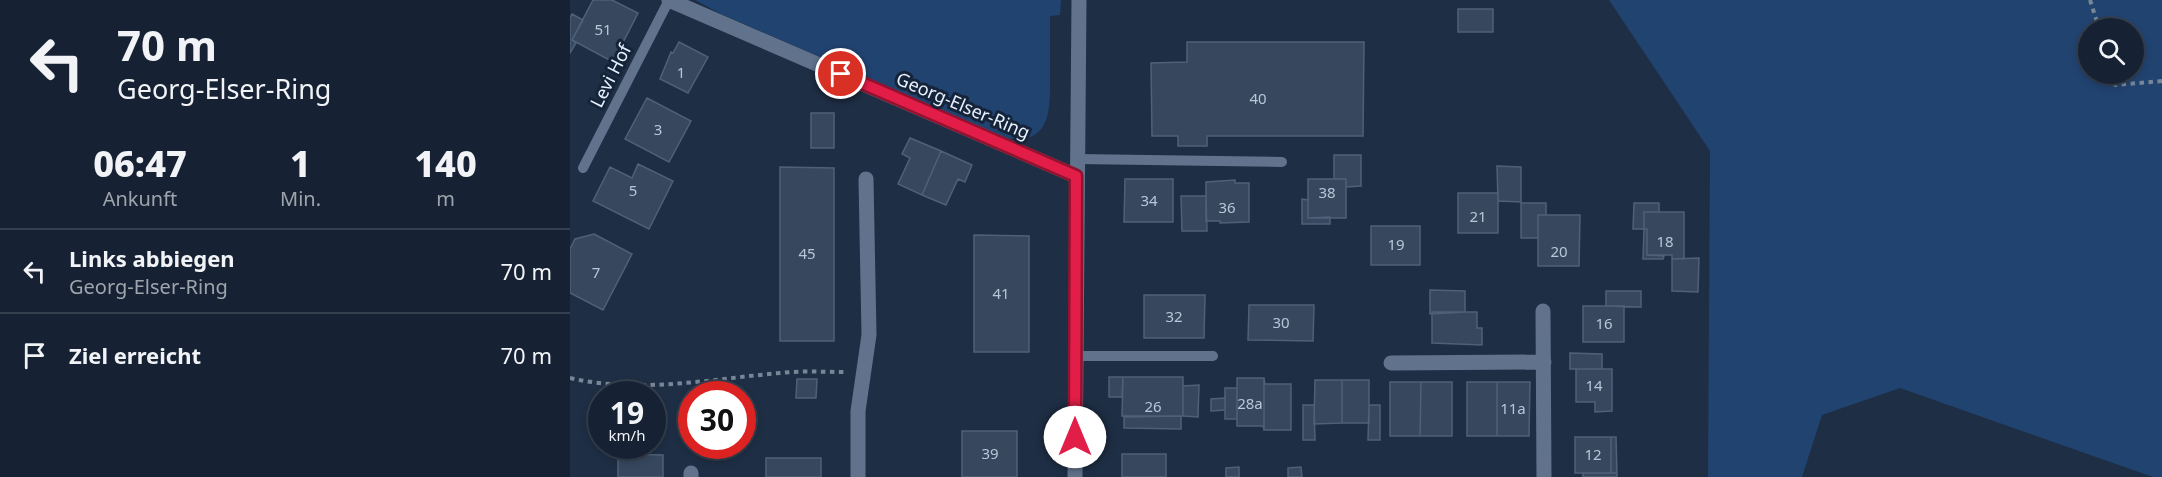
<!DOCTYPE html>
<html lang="de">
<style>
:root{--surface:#162233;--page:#232f3f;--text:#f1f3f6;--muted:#9ea4ac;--line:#353f4e}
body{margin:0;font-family:"Noto Sans",sans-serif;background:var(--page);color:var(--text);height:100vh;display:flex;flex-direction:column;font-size:22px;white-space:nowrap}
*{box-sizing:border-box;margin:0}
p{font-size:20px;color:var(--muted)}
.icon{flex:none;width:33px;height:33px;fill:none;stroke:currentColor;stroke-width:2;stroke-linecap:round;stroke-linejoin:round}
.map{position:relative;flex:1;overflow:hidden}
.sheet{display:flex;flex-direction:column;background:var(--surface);width:570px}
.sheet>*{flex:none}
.hud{background:#162233;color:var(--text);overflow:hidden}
.fabs{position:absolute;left:1508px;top:18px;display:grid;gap:12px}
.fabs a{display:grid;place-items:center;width:66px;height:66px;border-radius:50%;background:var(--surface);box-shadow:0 3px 9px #0003,0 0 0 2px var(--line);font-size:30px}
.speed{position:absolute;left:18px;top:381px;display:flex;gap:12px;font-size:30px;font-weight:700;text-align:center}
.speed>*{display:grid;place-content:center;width:78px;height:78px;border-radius:50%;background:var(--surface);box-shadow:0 3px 9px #0003,0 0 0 2px var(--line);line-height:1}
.speed small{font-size:15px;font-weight:400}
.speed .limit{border:9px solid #d22;background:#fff;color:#111}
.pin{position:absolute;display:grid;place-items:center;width:51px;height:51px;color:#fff;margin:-26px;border:3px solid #fff;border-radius:50%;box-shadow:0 2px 6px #0007}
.me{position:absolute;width:66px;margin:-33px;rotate:0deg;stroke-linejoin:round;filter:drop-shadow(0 0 4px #0008)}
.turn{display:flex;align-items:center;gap:21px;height:126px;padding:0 18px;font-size:27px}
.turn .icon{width:78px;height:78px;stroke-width:2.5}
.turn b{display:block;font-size:42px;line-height:51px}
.eta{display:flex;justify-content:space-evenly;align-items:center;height:102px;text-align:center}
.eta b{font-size:36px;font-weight:800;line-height:42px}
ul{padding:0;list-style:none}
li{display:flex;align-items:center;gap:18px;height:84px;padding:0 18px;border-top:2px solid var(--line)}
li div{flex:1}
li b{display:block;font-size:22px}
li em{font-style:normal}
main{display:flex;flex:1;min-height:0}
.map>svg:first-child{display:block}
.green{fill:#214370;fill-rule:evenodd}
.building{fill:#36475e;stroke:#4f6179;stroke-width:1.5}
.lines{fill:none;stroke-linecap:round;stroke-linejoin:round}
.path{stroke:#788698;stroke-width:4;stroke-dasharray:4.5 4.5;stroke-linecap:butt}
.service{stroke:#61738c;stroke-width:10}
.minor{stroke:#61738c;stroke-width:15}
.route-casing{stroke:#92132f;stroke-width:15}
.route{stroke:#e11d48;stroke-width:10}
.labels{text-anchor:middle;stroke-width:6;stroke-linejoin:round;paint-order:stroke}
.number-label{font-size:15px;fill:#bac6d7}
.street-label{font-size:18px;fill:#e6f0ff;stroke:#152439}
</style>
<main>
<section class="sheet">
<div class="hud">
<div class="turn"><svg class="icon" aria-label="left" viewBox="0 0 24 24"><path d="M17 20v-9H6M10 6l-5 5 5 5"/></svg><div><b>70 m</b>Georg-Elser-Ring</div></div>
</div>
<div class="eta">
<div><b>06:47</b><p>Ankunft</p></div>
<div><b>1</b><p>Min.</p></div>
<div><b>140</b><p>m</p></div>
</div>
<ul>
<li><svg class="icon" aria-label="left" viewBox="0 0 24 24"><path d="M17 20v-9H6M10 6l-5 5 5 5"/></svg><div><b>Links abbiegen</b><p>Georg-Elser-Ring</p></div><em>70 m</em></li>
<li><svg class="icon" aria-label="arrive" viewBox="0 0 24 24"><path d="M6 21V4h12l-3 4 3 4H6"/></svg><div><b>Ziel erreicht</b></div><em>70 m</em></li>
</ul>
</section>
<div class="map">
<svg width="1592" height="477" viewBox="0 0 1592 477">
<rect width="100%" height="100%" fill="#1e2e44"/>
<path class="green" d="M125 0H491L490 15 480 16C480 35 480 54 480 73 480 106 483 146 437 138L151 14Z
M1039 0H1592V477H1583L1330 388 1252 415 1232 477H1138L1140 151ZM1518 28H1563V74H1518Z"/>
<path class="building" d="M23 0H42L68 13 43 62 2 40Z
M888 9H923V32H888Z
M2 14 13 20 2 40 6 43 0 53V18Z
M109 42 138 57 118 93 90 79 101 52 103 53Z
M617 42H794L793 136H637V146H608V136H582L581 63 617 62Z
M77 98 121 121 99 162 55 139Z
M241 113H264V148H241Z
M340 138 371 151 352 195 328 184 340 158 332 154Z
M371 151 402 165 395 182 388 179 376 205 352 195Z
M764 155H791V186L776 187V179H764Z
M68 164 103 181 79 229 23 201 40 167 62 178Z
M927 166 951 167V202L928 201Z
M210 167 264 168V341H210Z
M555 179H603V222H554Z
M738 179H776V218H738Z
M665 180V183H679V222L650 223V221H636V182Z
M888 193H928V233H888Z
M611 196H636L637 231H612Z
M732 199 738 200V218L760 217V224H732Z
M951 203H976V215H968V238H951Z
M1064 203H1089V212H1074V229H1063Z
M1074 212H1114V259H1102V255H1077V229H1074Z
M968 215H1010L1009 266H968Z
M801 226H850V265H801Z
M1074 229H1077V255L1094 256 1093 259H1073Z
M24 234 62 254 33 310 0 293V249L5 239Z
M404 235 459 236V352H404Z
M1129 258 1128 292 1102 291V259Z
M860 290 895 291V312L860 314Z
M1036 291H1071V307L1036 306Z
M574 295H635L634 338H574Z
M679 305H744L743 341 678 340Z
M1013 306H1054V342H1013Z
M862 312H907V328H912V345L862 343Z
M1000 353 1032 354V369H1000Z
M1006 369H1042V411L1025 412V402H1006Z
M539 377H553L552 397H539Z
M553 377H613V416H552Z
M667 378H694V430L693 426H667Z
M694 378 695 384H721V430H694Z
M227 379H247L246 398H226Z
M745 380H772V423L744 424Z
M772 380H799V423H772Z
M820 382H851L850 436H820Z
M851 382H882V436H850Z
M897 382H927V436H897Z
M927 382H960L959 436H927Z
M629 385 628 417 613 416V386Z
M655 388H667V419H655Z
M655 398V410L641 411V399Z
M733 405H744L745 440H733Z
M799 405H810V440H798Z
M611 416V429L554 428V417Z
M392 431H447V477H392Z
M1005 437H1041V473H1005Z
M1041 437H1046L1047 473H1041Z
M48 454 93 455V477H48Z
M552 454H596V477H552Z
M196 458H251V477H196Z
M669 467V477H656V468Z
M731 467 732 477H718V468Z
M1013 473H1047V477H1013Z"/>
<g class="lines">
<path class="path" d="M1520 0 1529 28
M1542 74 1545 85 1592 81
M0 378C74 395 149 377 223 372 240 371 257 372 274 372"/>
<path class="service" d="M507 159 712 162
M13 168 99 0
M505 356H643"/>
<path class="minor" d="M99 0 506 176
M973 311 974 477
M821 363 974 362
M121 473V477
M288 477V411L299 335 296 179
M505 477 509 0"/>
</g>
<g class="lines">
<g class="route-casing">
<path id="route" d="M271 74 506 176 505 437"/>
</g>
<use href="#route" class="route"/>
</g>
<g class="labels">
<g class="number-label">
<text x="33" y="35">51</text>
<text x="111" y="78">1</text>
<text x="688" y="104">40</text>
<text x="88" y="135">3</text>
<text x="63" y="196">5</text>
<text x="757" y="198">38</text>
<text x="579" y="206">34</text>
<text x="657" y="213">36</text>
<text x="908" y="222">21</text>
<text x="1095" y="247">18</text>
<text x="826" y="250">19</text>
<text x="989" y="257">20</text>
<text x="237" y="259">45</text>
<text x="26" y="278">7</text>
<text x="431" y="299">41</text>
<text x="604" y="322">32</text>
<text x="711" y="328">30</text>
<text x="1034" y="329">16</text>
<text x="1024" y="391">14</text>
<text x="680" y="409">28a</text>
<text x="583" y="412">26</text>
<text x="943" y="414">11a</text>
<text x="420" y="459">39</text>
<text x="1023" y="460">12</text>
</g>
<g class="street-label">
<text transform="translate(41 76) rotate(-63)" y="6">Levi Hof</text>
<text transform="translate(393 106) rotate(23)" y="6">Georg-Elser-Ring</text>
</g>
</g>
</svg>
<div class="fabs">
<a><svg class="icon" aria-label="search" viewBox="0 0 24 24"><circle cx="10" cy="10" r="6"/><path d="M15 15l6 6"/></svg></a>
</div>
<div class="speed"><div>19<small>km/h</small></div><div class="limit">30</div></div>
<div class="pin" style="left:271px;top:74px;background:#d93025"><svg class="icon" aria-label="arrive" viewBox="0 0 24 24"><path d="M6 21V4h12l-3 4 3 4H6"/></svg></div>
<svg class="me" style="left:505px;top:437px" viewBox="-20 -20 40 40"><circle r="19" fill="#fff"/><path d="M0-13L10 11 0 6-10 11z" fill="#e11d48"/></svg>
</div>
</main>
